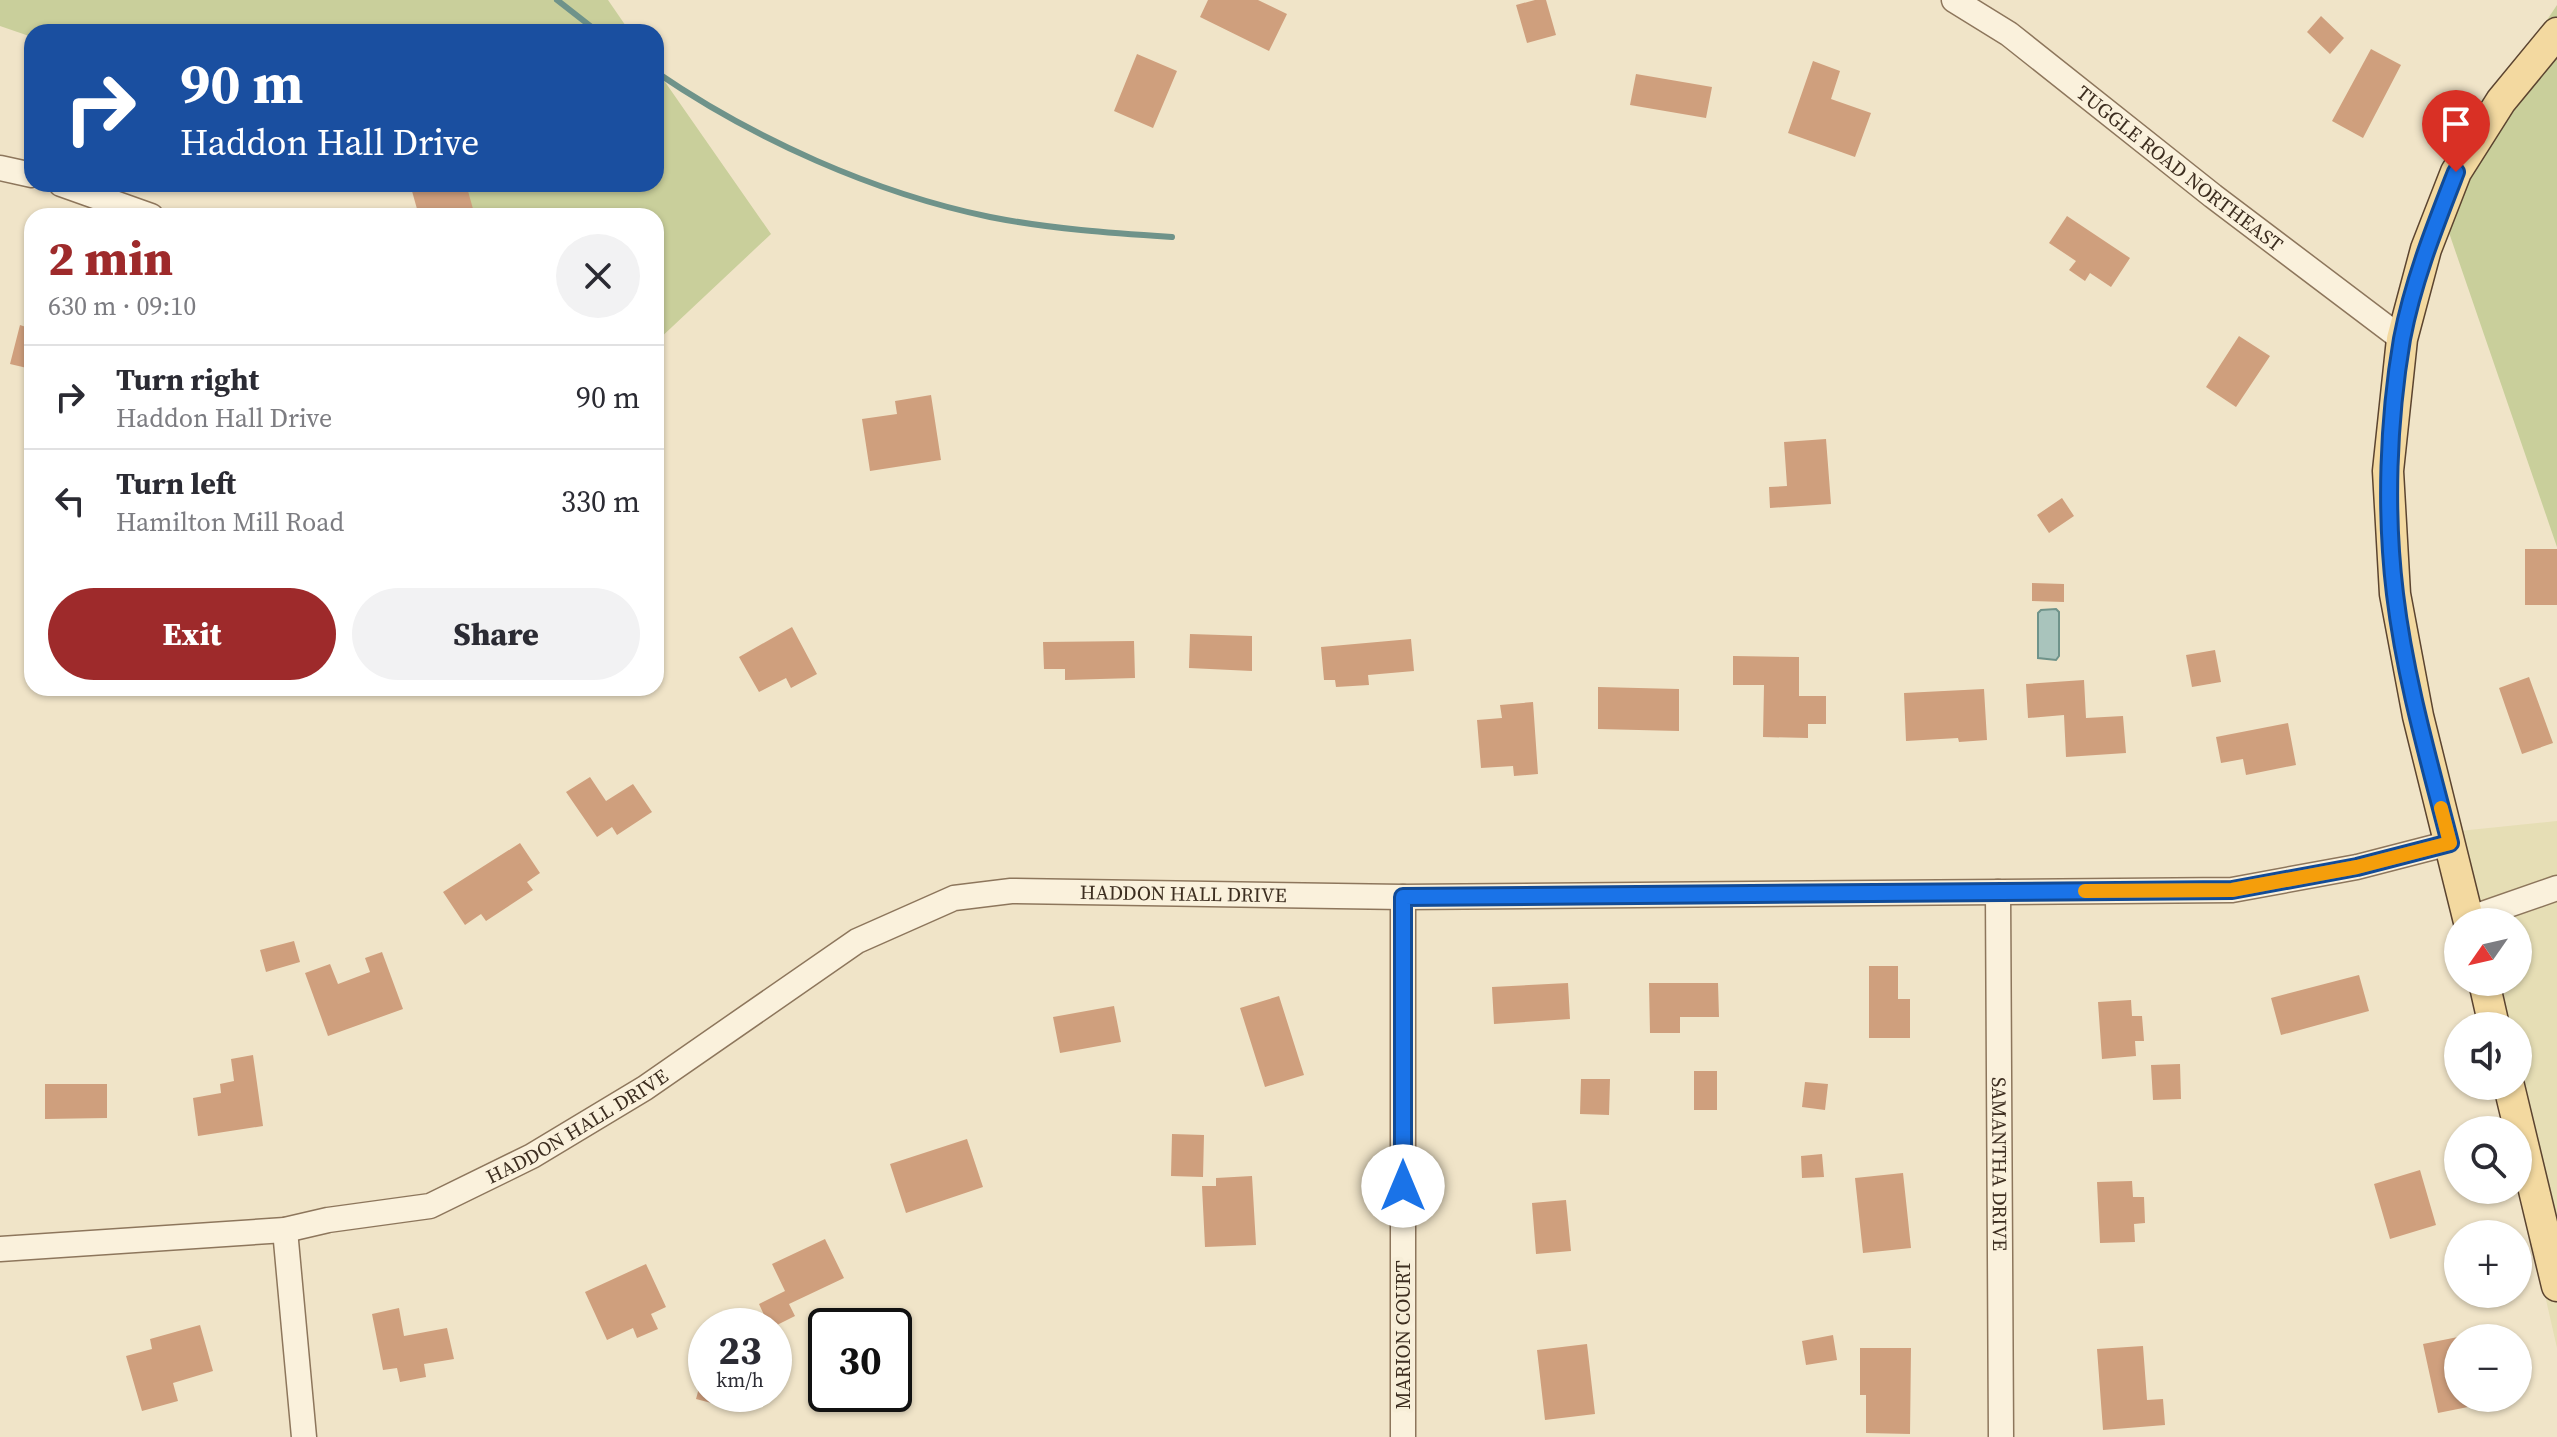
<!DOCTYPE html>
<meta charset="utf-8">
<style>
:root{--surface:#fff;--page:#f2f2f3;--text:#2b2b33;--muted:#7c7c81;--line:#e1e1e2;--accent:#9e2a2b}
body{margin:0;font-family:"Source Serif 4",serif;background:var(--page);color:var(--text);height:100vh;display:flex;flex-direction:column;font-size:30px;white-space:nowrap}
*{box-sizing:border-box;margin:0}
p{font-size:26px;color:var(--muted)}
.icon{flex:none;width:44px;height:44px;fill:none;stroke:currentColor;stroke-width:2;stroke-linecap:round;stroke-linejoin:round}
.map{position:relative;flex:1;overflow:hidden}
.drawer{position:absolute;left:24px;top:208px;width:640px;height:488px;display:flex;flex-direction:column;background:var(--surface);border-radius:24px;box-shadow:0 2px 6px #0004}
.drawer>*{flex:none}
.hud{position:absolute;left:24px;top:24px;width:640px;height:168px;border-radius:24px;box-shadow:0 2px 6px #0004;background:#1a4fa0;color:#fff;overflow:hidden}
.needle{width:52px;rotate:236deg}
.fabs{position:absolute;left:2444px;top:908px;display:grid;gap:16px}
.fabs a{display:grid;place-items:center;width:88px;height:88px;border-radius:50%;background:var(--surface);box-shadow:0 2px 6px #0004;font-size:40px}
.speed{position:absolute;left:688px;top:1308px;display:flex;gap:16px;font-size:40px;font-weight:700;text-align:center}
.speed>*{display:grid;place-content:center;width:104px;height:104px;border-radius:50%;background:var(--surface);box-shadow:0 2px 6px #0004;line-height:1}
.speed small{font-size:20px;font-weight:400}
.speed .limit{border:4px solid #111;border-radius:12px;background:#fff;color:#111}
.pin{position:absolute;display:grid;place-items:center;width:68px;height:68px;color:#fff;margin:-82px -34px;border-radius:50% 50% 50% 0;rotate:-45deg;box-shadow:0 0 8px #0007}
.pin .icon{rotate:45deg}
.me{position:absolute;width:88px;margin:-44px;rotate:0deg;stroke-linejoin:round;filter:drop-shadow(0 0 6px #0008)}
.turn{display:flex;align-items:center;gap:28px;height:168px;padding:0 24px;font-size:36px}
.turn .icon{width:104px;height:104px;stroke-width:2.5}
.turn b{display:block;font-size:56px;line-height:68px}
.round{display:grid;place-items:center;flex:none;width:84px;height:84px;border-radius:42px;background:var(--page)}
.head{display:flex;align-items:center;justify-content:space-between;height:136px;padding:0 24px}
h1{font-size:48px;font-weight:800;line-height:60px;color:var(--accent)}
.button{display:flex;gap:16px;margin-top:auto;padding:16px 24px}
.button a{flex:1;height:92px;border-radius:48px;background:var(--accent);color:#fff;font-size:32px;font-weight:800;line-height:92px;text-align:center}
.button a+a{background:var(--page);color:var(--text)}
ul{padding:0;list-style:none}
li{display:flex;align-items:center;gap:24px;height:104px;padding:0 24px;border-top:2px solid var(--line)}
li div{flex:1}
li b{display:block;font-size:30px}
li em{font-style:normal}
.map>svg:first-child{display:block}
.farmland{fill:#e6deb5}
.green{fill:#c9cf9b}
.water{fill:#a9c4bc;stroke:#6f938a;stroke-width:2}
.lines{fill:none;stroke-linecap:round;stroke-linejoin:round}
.stream{stroke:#6f938a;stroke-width:6}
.building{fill:#cf9f7d}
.minor-casing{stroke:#8d765c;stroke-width:27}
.major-casing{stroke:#5b4430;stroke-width:33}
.minor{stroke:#faf1dc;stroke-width:24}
.major{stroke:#f3d9a0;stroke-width:30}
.route-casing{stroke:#114b97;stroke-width:20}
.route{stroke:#1a73e8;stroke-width:14}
.slow{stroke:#f59e0b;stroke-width:14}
.labels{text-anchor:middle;stroke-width:8;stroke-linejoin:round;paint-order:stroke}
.street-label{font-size:20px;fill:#3d2e20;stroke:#f7eed8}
</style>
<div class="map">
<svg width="2557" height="1437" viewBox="0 0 2557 1437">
<rect width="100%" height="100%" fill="#f0e4c8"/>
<path class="farmland" d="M2557 821V1348L2518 1177V1026H2484L2474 982H2518V922H2460L2440 833Z"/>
<path class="green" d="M0 0H608L630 32H32V37L0 26Z
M2557 5V547L2434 189Z
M656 69 771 234 656 342V216H441L432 184H656Z"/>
<path class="water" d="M2056 609 2059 612V656L2056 660 2038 658V613L2041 610Z"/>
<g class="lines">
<path class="stream" d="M557 0 598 32
M656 72C754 139 874 193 990 217 1051 229 1111 233 1172 237"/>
</g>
<path class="building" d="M1208 0H1258L1287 14 1269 51 1200 17Z
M1535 0H1546L1556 35 1527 43 1516 5Z
M2321 16 2344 38 2330 54 2307 32Z
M2371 49 2401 65 2363 138 2332 121Z
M1137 54 1177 71 1153 128 1114 111Z
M1813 61 1840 71 1831 99 1871 113 1855 157 1788 133Z
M1636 74 1712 87 1706 118 1630 105Z
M410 184H466L475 216H419Z
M2067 216 2130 258 2111 287 2090 273 2085 281 2069 270 2076 261 2049 243Z
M20 325 32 329V381L24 379 27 368 10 364Z
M2239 336 2270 356 2236 407 2206 387Z
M931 395 941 460 870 471 862 419 897 414 895 401Z
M1826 439 1831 504 1770 508 1769 487 1787 486 1784 442Z
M2062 498 2074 516 2049 533 2037 515Z
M2525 549H2557V605H2525Z
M2032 583 2064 584V602L2032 601Z
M792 627 817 674 791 688 786 678 759 692 739 657Z
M1190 634 1252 636V671L1189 668Z
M1411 639 1414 671 1368 675 1369 685 1336 687 1335 680H1324L1321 647Z
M1134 641 1135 678 1065 680V669H1044L1043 642Z
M2215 650 2221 682 2192 687 2186 655Z
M1733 656 1799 657V696H1826V724H1808V738L1763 737 1764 685H1733Z
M2529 677 2553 743 2522 754 2499 688Z
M2084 680 2086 718 2123 716 2126 753 2066 757 2064 715 2028 718 2026 684Z
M1598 687 1679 689V731L1598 729Z
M1984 689 1987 740 1959 742 1958 738 1906 741 1904 693Z
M1533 702 1538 774 1514 776 1513 766 1481 768 1477 720 1502 718 1500 705Z
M2288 723 2296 765 2246 775 2243 759 2221 763 2216 737Z
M590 777 606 801 633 784 652 812 617 835 612 827 597 837 566 792Z
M520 843 540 873 527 882 533 890 486 921 481 914 465 925 443 892Z
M294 941 300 962 266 972 260 950Z
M382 952 403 1009 328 1036 305 973 330 964 338 984 370 972 365 958Z
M1869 966H1898V999H1910V1038H1869Z
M2359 975 2369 1011 2281 1035 2271 998Z
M1568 983 1570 1019 1494 1024 1492 987Z
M1649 983H1718L1719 1017H1680V1033H1650Z
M1279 996 1304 1075 1265 1087 1240 1008Z
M2131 1000 2132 1016H2142L2144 1041H2135L2136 1056 2102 1059 2098 1002Z
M1114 1006 1121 1042 1060 1053 1053 1017Z
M253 1055 263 1126 198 1136 193 1098 221 1093 220 1084 234 1081 231 1059Z
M2180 1064 2181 1099 2153 1100 2151 1065Z
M1694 1071H1717V1110H1694Z
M1581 1079H1610L1609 1115 1580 1114Z
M1805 1082 1828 1084 1825 1110 1802 1107Z
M45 1084H107V1118L45 1119Z
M1172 1134 1204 1135 1203 1177 1171 1176Z
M967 1139 983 1187 906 1213 890 1164Z
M1822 1154 1824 1177 1802 1178 1801 1156Z
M2420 1170 2436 1225 2390 1239 2374 1184Z
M1903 1173 1911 1248 1863 1253 1855 1178Z
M1252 1176 1256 1245 1205 1247 1202 1186H1216V1178Z
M2132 1181 2133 1197H2144L2145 1223 2134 1224 2135 1242 2100 1243 2097 1182Z
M1566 1200 1571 1251 1536 1254 1532 1203Z
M825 1239 844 1278 789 1304 795 1316 775 1326H769L759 1304 785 1291 772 1264Z
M646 1264 666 1307 651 1314 658 1329 637 1338 633 1328 607 1340 585 1292Z
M399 1308 404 1336 447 1328 454 1359 424 1364 426 1377 400 1382 397 1368 383 1370 372 1314Z
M200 1325 213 1371 173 1383 178 1401 142 1411 126 1356 152 1349 150 1339Z
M1833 1335 1837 1360 1806 1365 1802 1341Z
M2458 1337V1398H2471L2473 1406 2438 1413 2423 1344Z
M1587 1344 1595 1414 1545 1420 1537 1350Z
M2143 1346 2147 1400 2163 1399 2165 1425 2103 1430 2097 1349Z
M1860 1348H1911L1910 1434 1866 1433V1395H1860Z
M702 1377 706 1378V1394H726L723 1406 696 1399Z"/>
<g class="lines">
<g class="minor-casing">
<g id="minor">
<path id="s1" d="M1954 0 2009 34 2213 196 2402 339"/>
<path d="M0 168 32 175"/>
<path d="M61 184 151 216"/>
<path id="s2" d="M1998 892 2001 1437"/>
<path d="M2468 919 2557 888"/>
<path d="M285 1230 304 1437"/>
<path id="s3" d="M0 1249 285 1230 328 1220 430 1206 532 1156 645 1088 857 941 954 898 1011 891 1403 897 2232 890 2357 867 2450 843"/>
<path d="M1403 1437V897"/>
</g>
</g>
<g class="major-casing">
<path id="major" d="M2469 922 2418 716 2395 594 2388 471 2402 339 2426 249 2456 172 2501 101 2557 33
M2484 982 2494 1026
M2509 1086 2557 1286"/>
</g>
<use href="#minor" class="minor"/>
<use href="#major" class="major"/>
</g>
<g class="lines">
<g class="route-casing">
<path id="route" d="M1403 1186V897L2232 890 2357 867 2450 843C2429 761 2405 678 2395 594 2385 512 2388 421 2402 339 2413 281 2435 226 2456 172"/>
</g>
<use href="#route" class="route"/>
<path class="slow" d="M2085 891 2232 890 2357 867 2450 843 2441 808"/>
</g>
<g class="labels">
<g class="street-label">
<text dy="7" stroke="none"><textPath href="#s1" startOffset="282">TUGGLE ROAD NORTHEAST</textPath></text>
<text dy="7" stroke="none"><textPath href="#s3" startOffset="1272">HADDON HALL DRIVE</textPath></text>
<text dy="7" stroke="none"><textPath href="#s3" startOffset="600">HADDON HALL DRIVE</textPath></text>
<text dy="7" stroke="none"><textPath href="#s2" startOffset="272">SAMANTHA DRIVE</textPath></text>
<text transform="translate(1403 1335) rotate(-90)" y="7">MARION COURT</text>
</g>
</g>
</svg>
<div class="fabs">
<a><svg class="needle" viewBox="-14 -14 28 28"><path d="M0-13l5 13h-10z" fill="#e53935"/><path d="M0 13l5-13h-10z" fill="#7c7c81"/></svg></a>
<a><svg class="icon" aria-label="sound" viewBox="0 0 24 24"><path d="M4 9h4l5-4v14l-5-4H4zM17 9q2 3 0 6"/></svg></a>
<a><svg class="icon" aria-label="search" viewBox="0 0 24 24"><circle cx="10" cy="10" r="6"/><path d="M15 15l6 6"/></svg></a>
<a>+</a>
<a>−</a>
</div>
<div class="speed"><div>23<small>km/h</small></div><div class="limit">30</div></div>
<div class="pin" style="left:2456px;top:172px;background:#d93025"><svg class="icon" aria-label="arrive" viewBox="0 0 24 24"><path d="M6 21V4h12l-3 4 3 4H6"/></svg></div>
<svg class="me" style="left:1403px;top:1186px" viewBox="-20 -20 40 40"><circle r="19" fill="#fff"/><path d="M0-13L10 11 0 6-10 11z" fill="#1a73e8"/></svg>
<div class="hud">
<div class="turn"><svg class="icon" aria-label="right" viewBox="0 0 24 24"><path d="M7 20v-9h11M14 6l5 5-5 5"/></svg><div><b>90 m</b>Haddon Hall Drive</div></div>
</div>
<section class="drawer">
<div class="head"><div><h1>2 min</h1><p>630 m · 09:10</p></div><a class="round"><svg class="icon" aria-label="close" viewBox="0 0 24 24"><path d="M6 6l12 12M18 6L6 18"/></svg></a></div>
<ul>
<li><svg class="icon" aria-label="right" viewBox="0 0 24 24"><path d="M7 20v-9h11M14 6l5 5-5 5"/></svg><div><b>Turn right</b><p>Haddon Hall Drive</p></div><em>90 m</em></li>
<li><svg class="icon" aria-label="left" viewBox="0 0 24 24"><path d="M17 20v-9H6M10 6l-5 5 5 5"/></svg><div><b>Turn left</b><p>Hamilton Mill Road</p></div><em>330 m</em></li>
</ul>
<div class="button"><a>Exit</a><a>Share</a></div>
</section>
</div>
